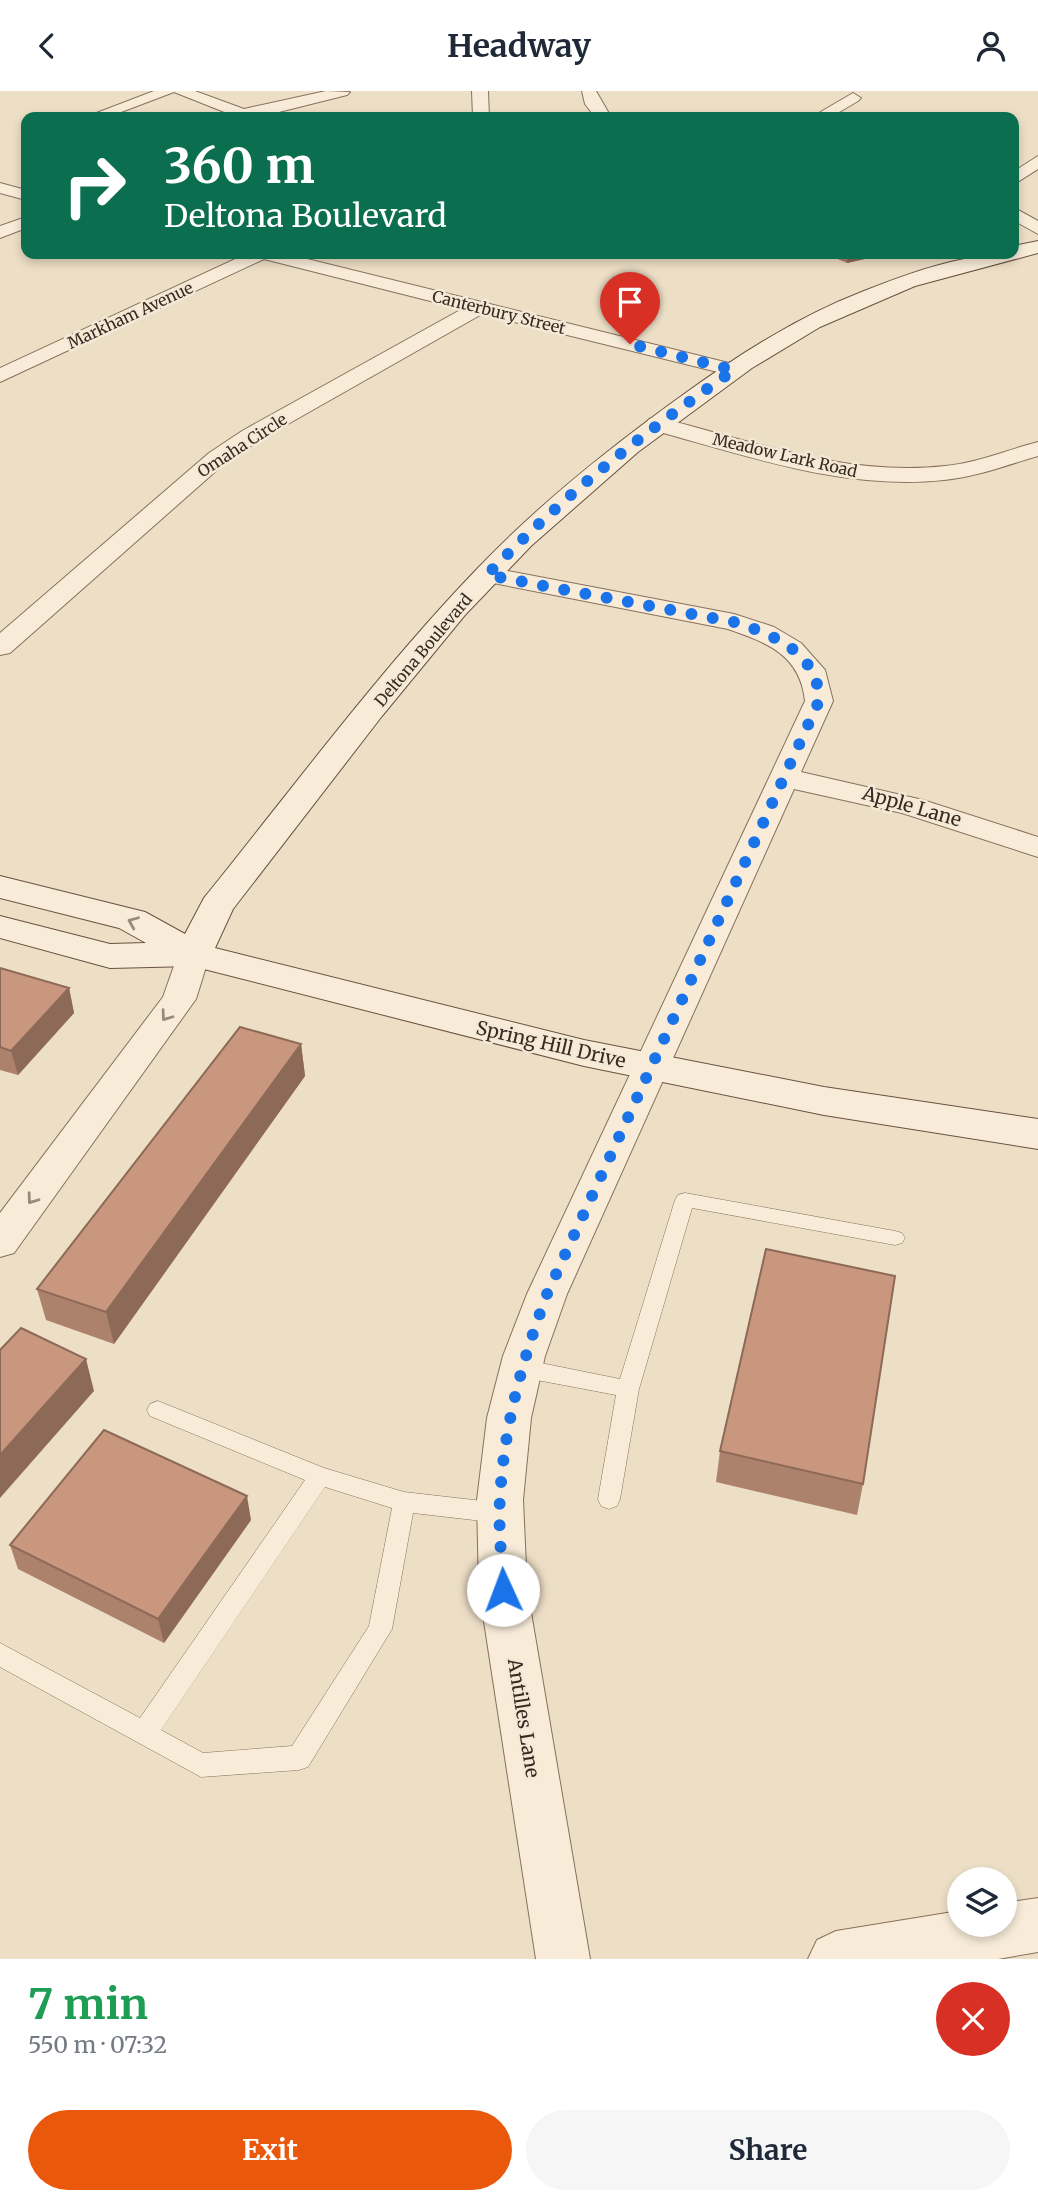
<!DOCTYPE html>
<meta charset="utf-8">
<style>
:root{--surface:#fff;--page:#f6f6f7;--text:#1f2937;--muted:#747a83;--accent:#ea580c}
body{margin:0;font-family:Merriweather,serif;background:var(--page);color:var(--text);height:100vh;display:flex;flex-direction:column;font-size:26px;white-space:nowrap}
*{box-sizing:border-box;margin:0}
p{font-size:23px;color:var(--muted)}
.icon{flex:none;width:38px;height:38px;fill:none;stroke:currentColor;stroke-width:2;stroke-linecap:round;stroke-linejoin:round}
.map{position:relative;height:1868px;overflow:hidden}
.details{display:flex;flex-direction:column;background:var(--surface);flex:1}
.details>*{flex:none}
.hud{position:absolute;left:21px;top:21px;width:998px;height:147px;border-radius:14px;box-shadow:0 4px 10px #0003;background:#0b6e4f;color:#fff;overflow:hidden}
.tools{position:absolute;left:947px;top:1776px;display:grid;gap:14px}
.tools a{display:grid;place-items:center;width:70px;height:70px;border-radius:50%;background:var(--surface);box-shadow:0 4px 10px #0003;font-size:35px}
.pin{position:absolute;display:grid;place-items:center;width:60px;height:60px;color:#fff;margin:-72px -30px;border-radius:50% 50% 50% 0;rotate:-45deg;box-shadow:0 0 7px #0007}
.pin .icon{rotate:45deg}
.me{position:absolute;width:77px;margin:-38px;rotate:358deg;stroke-linejoin:round;filter:drop-shadow(0 0 5px #0008)}
.turn{display:flex;align-items:center;gap:24px;height:147px;padding:0 28px;font-size:32px}
.turn .icon{width:91px;height:91px;stroke-width:2.5}
.turn b{display:block;font-size:49px;line-height:60px}
.round{display:grid;place-items:center;flex:none;width:74px;height:74px;border-radius:37px;background:var(--page)}
.head{display:flex;align-items:center;justify-content:space-between;height:119px;padding:0 28px}
h1{font-size:42px;font-weight:700;line-height:52px;color:#1e9e55}
.primary-button{display:flex;gap:14px;margin-top:auto;padding:14px 28px}
.primary-button a{flex:1;height:80px;border-radius:42px;background:var(--accent);color:#fff;font-size:28px;font-weight:700;line-height:80px;text-align:center}
.primary-button a+a{background:var(--page);color:var(--text)}
header{display:flex;justify-content:space-between;align-items:center;height:91px;padding:0 28px;background:var(--surface);font-size:32px;font-weight:700}
.map>svg:first-child{display:block}
.lines{fill:none;stroke-linecap:round;stroke-linejoin:round}
.lane-casing{stroke:#88705c;stroke-width:1}
.street-casing{stroke:#88705c;stroke-width:2}
.secondary-casing{stroke:#6a5140;stroke-width:2}
.lane{fill:#f8ecd9;fill-rule:evenodd}
.street{fill:#f8ecd9;fill-rule:evenodd}
.secondary{fill:#f8ecd9;fill-rule:evenodd}
.wall{fill:#ad826c}
.shaded-wall{fill:#8d6a58}
.building{fill:#c9977e;stroke:#8d6a58;stroke-width:2}
.oneway{stroke:#988b7c}
.route{stroke:#1a73e8;stroke-width:12;stroke-dasharray:0 21.6}
.labels{text-anchor:middle;stroke-width:5;stroke-linejoin:round;paint-order:stroke}
.far-street-label{font-size:16px;fill:#382a20;stroke:#f4e9d6}
.street-label{font-size:19px;fill:#382a20;stroke:#f4e9d6}
</style>
<header><svg class="icon" aria-label="back" viewBox="0 0 24 24"><path d="M15 5l-7 7 7 7"/></svg>Headway<svg class="icon" aria-label="person" viewBox="0 0 24 24"><circle cx="12" cy="8" r="4"/><path d="M4 21q1-7 8-7t8 7"/></svg></header>
<div class="map">
<svg width="1038" height="1868" viewBox="0 0 1038 1868">
<rect width="100%" height="100%" fill="#eddec6"/>
<g class="lines">
<g class="lane-casing">
<path id="lane" d="M960 163H972L984 169 976 171Z
M685 1102 895 1140 902 1142 905 1147 902 1152 895 1154 692 1117 639 1298 620 1408 617 1415 609 1418 601 1415 598 1408 616 1304 521 1286 514 1283 510 1277 514 1271 521 1268 620 1288 675 1109 678 1104Z
M158 1310 324 1377 404 1401 500 1412 508 1415 511 1422 508 1429 500 1432 413 1422 392 1538 308 1676 299 1679 201 1686 0 1576V1552L140 1627 305 1389 150 1325 147 1319 150 1313ZM325 1396 392 1417 369 1535 292 1655 203 1662 161 1639Z"/>
</g>
<g class="street-casing">
<path id="street" d="M154 0H195L244 18 326 0 350 1 347 4 259 26H237L174 1 108 26H86Z
M472 0H488L489 26H473Z
M582 0H596L611 26H595L585 13Z
M853 2 861 7 858 10 831 26H812Z
M1038 65V78L1013 94V81Z
M0 92 26 99V109L0 102Z
M1013 116 1038 130V143L1013 129Z
M26 126V137L0 147V135Z
M246 163H287L741 275 744 279 734 285 482 223 258 350 225 372 10 562 0 564V542L209 362 242 340 462 218 264 168 0 291V277Z
M657 326C752 350 845 386 945 375 977 372 1007 359 1038 351V365C1007 374 976 386 944 389 843 400 745 364 649 338L646 333 649 328Z
M487 476 734 523 774 536 801 552 825 579 833 610 801 681 923 709 1038 746V766L902 722 794 698 567 1203 545 1265 531 1327 523 1409 527 1498 590 1868H536L479 1498 477 1409 487 1327 503 1265 527 1203 805 610C800 564 768 552 728 538L478 489 474 484 478 479Z
M193 852 205 855 210 863 196 908 14 1162 0 1166V1122L163 906 181 855Z
M1038 1807V1861L998 1868H808L817 1849 836 1840 959 1820V1834H1004V1812Z"/>
</g>
<g class="secondary-casing">
<path id="secondary" d="M1038 150V162L915 195 820 236 752 277 638 361 531 455 465 524 382 625 233 818 215 857 584 949 824 996 1038 1028V1058L824 1024 584 975 192 875 110 877 0 847V825L110 853 146 852 119 837 0 807V785L145 821 185 843 204 807C293 697 378 581 477 478 538 414 608 358 680 306 738 264 797 226 864 200 912 181 962 163 1013 163V155Z"/>
</g>
<use href="#lane" class="lane"/>
<use href="#street" class="street"/>
<use href="#secondary" class="secondary"/>
</g>
<path class="wall" d="M826 163H886L847 172Z
M0 877 69 897 74 922 18 984 0 979Z
M301 953 305 985 114 1253 46 1229 37 1198Z
M720 1360 863 1393 857 1424 716 1391Z
M251 1429 164 1552 18 1478 10 1454Z"/>
<path class="shaded-wall" d="M848 163H886L847 172Z
M69 897 74 922 18 984 11 960Z
M301 953 305 985 114 1253 106 1221Z
M86 1268 94 1300 0 1407V1364Z
M247 1405 251 1429 164 1552 158 1528Z"/>
<path class="building" d="M0 877 69 897 11 960 0 956Z
M240 936 301 953 106 1221 37 1198Z
M766 1158 895 1185 863 1393 720 1360Z
M21 1237 86 1268 0 1364V1259Z
M104 1339 247 1405 158 1528 10 1454Z"/>
<defs><path id="oneway-chevron" d="M-2-3.5L2.5 0L-2 3.5" fill="none" stroke-width="1.6" stroke-linecap="round" stroke-linejoin="round" transform="scale(1.75)"/></defs>
<g class="oneway">
<use href="#oneway-chevron" transform="translate(133 831) rotate(-157)"/>
<use href="#oneway-chevron" transform="translate(166 925) rotate(126)"/>
<use href="#oneway-chevron" transform="translate(32 1108) rotate(126)"/>
</g>
<g class="lines">
<path class="route" d="M503 1499C502 1468 498 1437 500 1407 504 1335 522 1270 547 1203L819 610C819 562 774 544 734 531L487 484C566 402 641 344 734 279L630 253"/>
</g>
<g class="labels">
<g class="far-street-label">
<text transform="translate(499 221) rotate(14)" y="6">Canterbury Street</text>
<text transform="translate(130 224) rotate(-25)" y="6">Markham Avenue</text>
<text transform="translate(242 354) rotate(-33)" y="6">Omaha Circle</text>
<text transform="translate(785 364) rotate(13)" y="6">Meadow Lark Road</text>
<text transform="translate(423 559) rotate(-50)" y="6">Deltona Boulevard</text>
</g>
<g class="street-label">
<text transform="translate(912 715) rotate(16)" y="7">Apple Lane</text>
<text transform="translate(551 953) rotate(13)" y="7">Spring Hill Drive</text>
<text transform="translate(524 1627) rotate(81)" y="7">Antilles Lane</text>
</g>
</g>
</svg>
<div class="tools">
<a><svg class="icon" aria-label="layers" viewBox="0 0 24 24"><path d="M12 4l9 5-9 5-9-5zM3 14l9 5 9-5"/></svg></a>
</div>
<div class="pin" style="left:630px;top:253px;background:#d93025"><svg class="icon" aria-label="arrive" viewBox="0 0 24 24"><path d="M6 21V4h12l-3 4 3 4H6"/></svg></div>
<svg class="me" style="left:503px;top:1499px" viewBox="-20 -20 40 40"><circle r="19" fill="#fff"/><path d="M0-13L10 11 0 6-10 11z" fill="#1a73e8"/></svg>
<div class="hud">
<div class="turn"><svg class="icon" aria-label="right" viewBox="0 0 24 24"><path d="M7 20v-9h11M14 6l5 5-5 5"/></svg><div><b>360 m</b>Deltona Boulevard</div></div>
</div>
</div>
<section class="details">
<div class="head"><div><h1>7 min</h1><p>550 m · 07:32</p></div><a class="round" style="background:#d93025;color:#fff"><svg class="icon" aria-label="close" viewBox="0 0 24 24"><path d="M6 6l12 12M18 6L6 18"/></svg></a></div>
<div class="primary-button"><a>Exit</a><a>Share</a></div>
</section>
